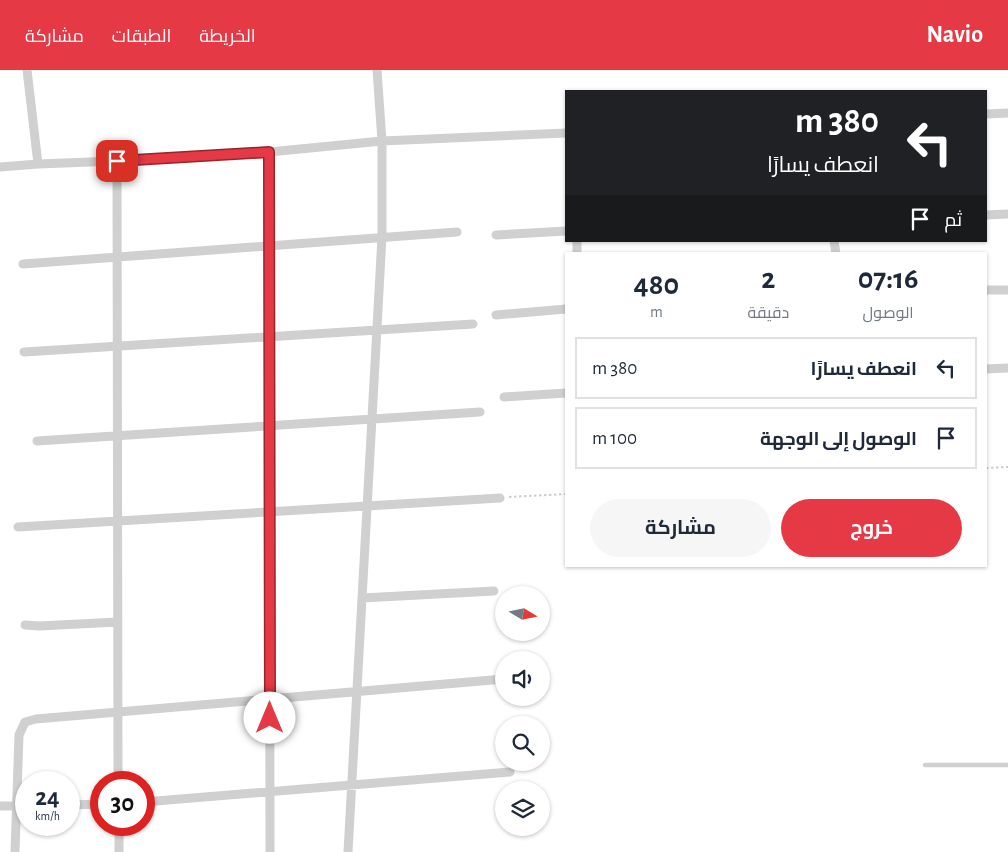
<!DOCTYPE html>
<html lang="ar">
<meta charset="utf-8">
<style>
:root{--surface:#fff;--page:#f6f6f7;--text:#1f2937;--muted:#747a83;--line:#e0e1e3;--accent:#e63946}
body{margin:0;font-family:"Alegreya Sans",Cairo,sans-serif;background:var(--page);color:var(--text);direction:rtl;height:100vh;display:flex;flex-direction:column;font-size:19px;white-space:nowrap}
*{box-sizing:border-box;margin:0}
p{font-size:16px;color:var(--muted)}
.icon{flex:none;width:28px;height:28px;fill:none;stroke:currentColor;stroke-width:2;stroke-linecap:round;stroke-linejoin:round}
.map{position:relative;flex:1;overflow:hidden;direction:ltr}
.details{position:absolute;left:565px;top:182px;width:422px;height:315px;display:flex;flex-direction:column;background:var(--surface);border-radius:0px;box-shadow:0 1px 4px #0004;direction:rtl}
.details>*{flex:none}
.hud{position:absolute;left:565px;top:20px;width:422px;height:152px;border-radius:0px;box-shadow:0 1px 4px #0004;direction:rtl;background:#202124;color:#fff;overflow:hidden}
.needle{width:32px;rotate:100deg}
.controls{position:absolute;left:495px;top:516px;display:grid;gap:10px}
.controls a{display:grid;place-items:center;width:55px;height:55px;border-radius:50%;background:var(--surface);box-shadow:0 1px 4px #0004;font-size:25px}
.speed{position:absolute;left:15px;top:701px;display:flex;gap:10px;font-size:25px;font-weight:700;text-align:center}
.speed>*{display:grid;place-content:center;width:65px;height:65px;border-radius:50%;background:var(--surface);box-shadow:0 1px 4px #0004;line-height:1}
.speed small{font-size:12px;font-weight:400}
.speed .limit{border:8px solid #d22;background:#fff;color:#111}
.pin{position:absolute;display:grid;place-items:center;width:42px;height:42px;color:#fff;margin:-21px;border-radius:10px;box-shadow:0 2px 8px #0006}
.me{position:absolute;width:55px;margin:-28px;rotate:0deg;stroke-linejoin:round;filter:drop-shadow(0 0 4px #0008)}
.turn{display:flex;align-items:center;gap:18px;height:105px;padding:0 25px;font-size:22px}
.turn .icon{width:65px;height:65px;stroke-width:2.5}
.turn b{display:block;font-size:35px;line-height:42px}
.then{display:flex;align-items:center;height:48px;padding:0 25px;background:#0003;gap:10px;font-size:19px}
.eta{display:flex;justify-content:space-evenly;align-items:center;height:85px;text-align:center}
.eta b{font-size:30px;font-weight:700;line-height:35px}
.cta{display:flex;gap:10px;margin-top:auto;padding:10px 25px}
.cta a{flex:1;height:58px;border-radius:30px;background:var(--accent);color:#fff;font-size:20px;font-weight:700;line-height:58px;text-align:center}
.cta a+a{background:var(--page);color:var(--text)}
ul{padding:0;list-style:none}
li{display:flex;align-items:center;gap:15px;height:62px;margin:0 10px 8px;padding:0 15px;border:2px solid var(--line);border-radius:0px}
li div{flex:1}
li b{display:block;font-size:19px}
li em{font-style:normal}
header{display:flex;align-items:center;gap:30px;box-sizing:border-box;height:70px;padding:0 25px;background:var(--accent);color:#fff}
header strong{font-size:24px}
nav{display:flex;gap:28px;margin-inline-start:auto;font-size:18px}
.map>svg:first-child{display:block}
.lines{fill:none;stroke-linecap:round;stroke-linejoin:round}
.path{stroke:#cdcdcd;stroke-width:2;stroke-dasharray:2.5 2.5;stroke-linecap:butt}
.service{stroke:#d0d0d0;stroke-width:4.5}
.minor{stroke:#d0d0d0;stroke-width:9}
.route-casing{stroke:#96252e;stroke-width:12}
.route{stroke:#e63946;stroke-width:9}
</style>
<header>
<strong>Navio</strong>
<nav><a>الخريطة</a><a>الطبقات</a><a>مشاركة</a></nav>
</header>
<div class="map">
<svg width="1008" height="782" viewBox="0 0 1008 782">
<rect width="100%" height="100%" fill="#fff"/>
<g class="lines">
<path class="path" d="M986 398 1008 397
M509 427 566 424"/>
<path class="service" d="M925 695H1008"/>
<path class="minor" d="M27 0 38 94
M986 44 1008 43
M269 82 270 782
M117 91 118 712
M0 97 38 94 117 91 269 82 382 71 566 63
M986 145 1008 144
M496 165 566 161
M577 171V184
M834 171 836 184
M23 194 457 162
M986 220H1008
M496 245 566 239
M24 282 473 254
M986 299 1008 298
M504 327 566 323
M37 371 480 342
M18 457 500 428
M362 528 494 521
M25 555 39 556 118 552
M144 732 510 702
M69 735 101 734
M0 736 26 735
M119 755V782
M15 782 19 665 25 652 36 649 504 609
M348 782 382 167V71L377 0"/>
</g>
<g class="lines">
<g class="route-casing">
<path id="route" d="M117 91 269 82 270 648"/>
</g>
<use href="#route" class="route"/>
</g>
</svg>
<div class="controls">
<a><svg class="needle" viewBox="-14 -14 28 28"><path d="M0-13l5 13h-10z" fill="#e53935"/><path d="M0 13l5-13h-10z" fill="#747a83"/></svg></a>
<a><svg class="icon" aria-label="sound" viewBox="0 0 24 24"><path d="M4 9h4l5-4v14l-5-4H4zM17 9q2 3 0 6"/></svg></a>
<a><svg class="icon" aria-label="search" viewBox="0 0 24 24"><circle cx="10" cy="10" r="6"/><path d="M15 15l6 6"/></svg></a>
<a><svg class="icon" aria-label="layers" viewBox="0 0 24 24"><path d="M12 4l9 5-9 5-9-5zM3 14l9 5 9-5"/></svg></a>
</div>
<div class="speed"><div>24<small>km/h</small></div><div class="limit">30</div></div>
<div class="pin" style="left:117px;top:91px;background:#d93025"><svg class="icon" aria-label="arrive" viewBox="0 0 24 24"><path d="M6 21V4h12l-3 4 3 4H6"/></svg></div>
<svg class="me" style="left:270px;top:648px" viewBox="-20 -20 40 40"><circle r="19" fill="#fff"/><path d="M0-13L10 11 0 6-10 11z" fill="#e63946"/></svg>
<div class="hud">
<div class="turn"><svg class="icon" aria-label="left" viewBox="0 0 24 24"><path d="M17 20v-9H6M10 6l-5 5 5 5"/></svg><div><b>380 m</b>انعطف يسارًا</div></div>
<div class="then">ثم<svg class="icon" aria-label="arrive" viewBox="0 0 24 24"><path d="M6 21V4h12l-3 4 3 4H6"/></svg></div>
</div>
<section class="details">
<div class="eta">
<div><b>07:16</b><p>الوصول</p></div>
<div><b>2</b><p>دقيقة</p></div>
<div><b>480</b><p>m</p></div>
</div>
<ul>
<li><svg class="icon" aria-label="left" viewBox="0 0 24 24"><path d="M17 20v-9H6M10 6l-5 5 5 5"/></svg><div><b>انعطف يسارًا</b></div><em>380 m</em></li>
<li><svg class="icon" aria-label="arrive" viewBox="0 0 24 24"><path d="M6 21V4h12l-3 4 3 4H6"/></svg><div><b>الوصول إلى الوجهة</b></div><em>100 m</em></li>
</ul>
<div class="cta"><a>خروج</a><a>مشاركة</a></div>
</section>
</div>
